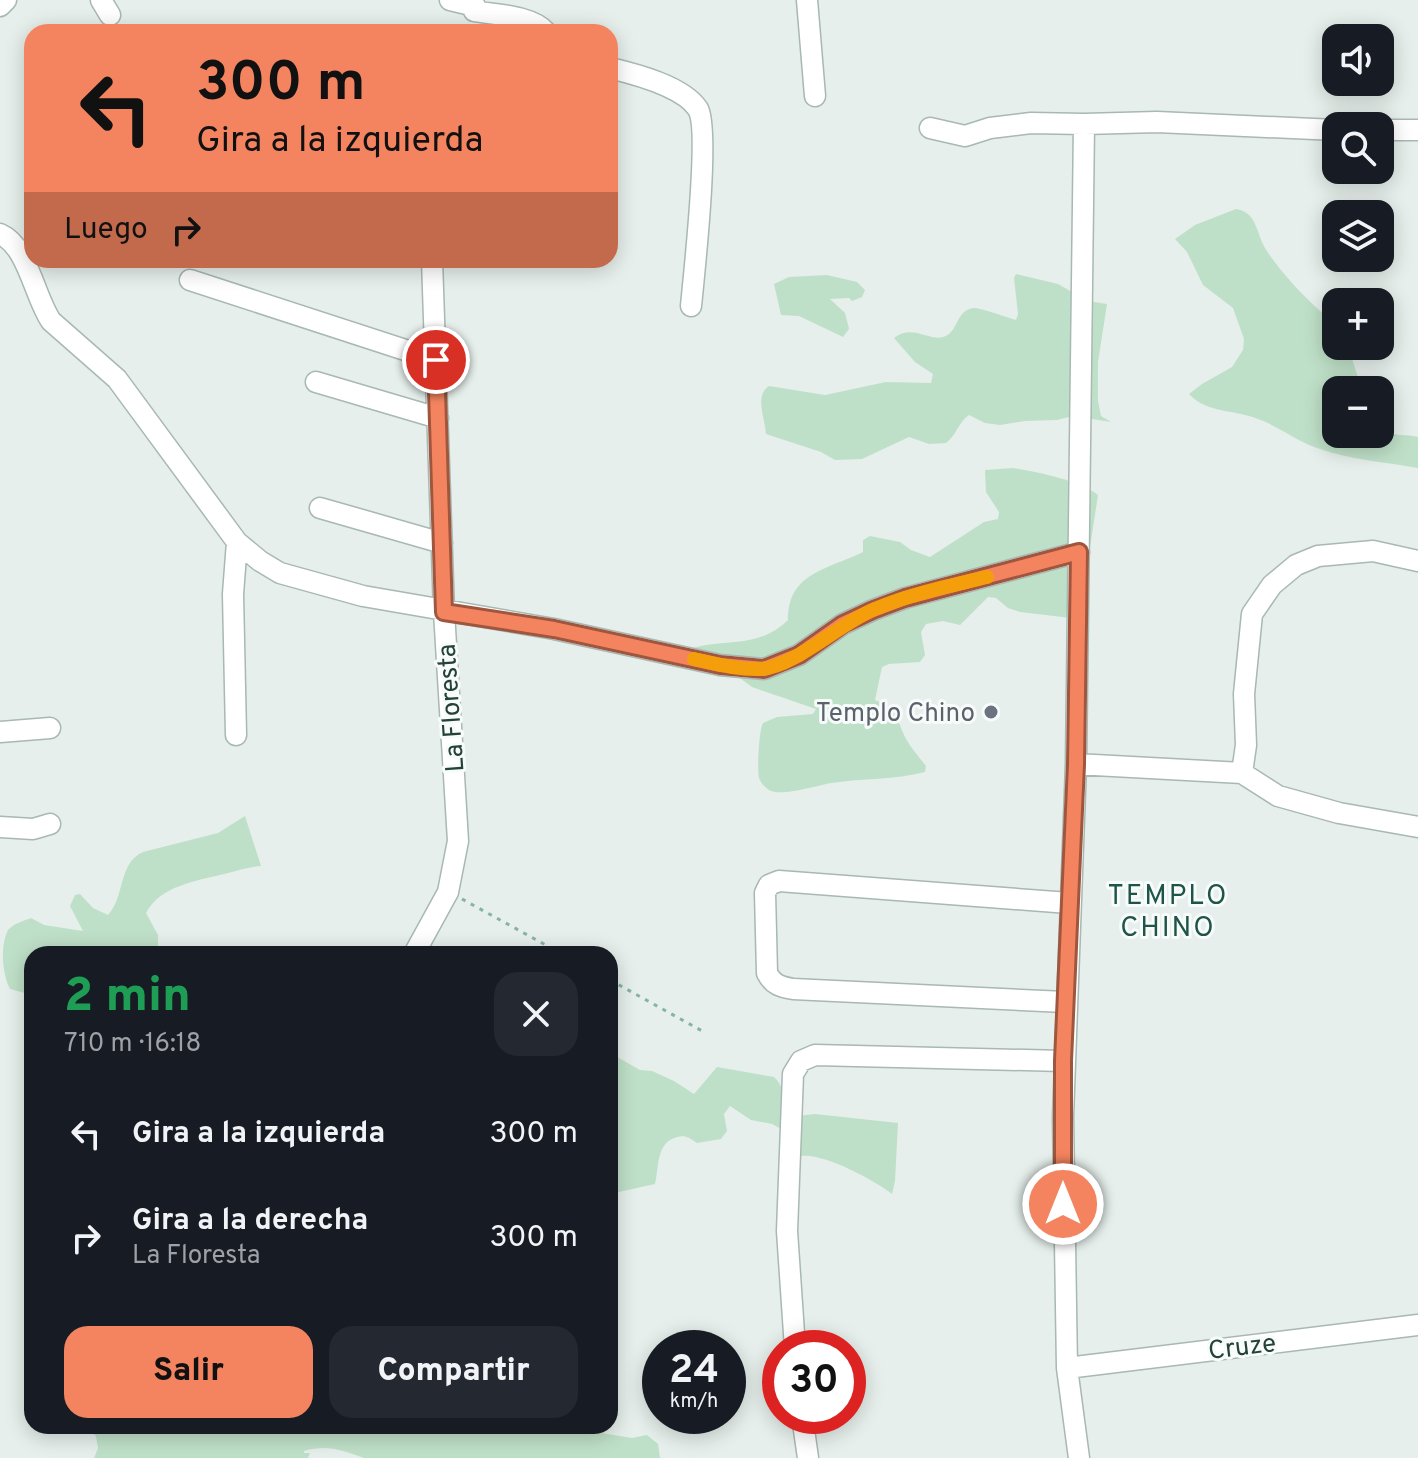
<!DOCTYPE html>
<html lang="es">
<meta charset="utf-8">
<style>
:root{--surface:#171b24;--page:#242831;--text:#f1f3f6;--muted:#9ea1a6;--accent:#f4845f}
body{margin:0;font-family:Overpass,sans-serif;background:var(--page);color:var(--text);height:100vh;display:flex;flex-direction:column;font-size:30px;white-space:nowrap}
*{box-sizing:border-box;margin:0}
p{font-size:26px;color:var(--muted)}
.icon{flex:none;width:44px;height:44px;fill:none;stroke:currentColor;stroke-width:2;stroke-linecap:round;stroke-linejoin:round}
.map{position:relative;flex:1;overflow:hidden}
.sheet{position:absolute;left:24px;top:946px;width:594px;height:488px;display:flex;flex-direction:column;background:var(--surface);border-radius:24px;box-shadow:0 4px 20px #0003}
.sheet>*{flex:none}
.hud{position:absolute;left:24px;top:24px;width:594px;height:244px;border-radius:24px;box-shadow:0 4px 20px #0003;background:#f4845f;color:#111;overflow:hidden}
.fabs{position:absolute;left:1322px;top:24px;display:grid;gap:16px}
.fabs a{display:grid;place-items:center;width:72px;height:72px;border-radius:16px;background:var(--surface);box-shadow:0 4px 20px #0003;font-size:40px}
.speed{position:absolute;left:642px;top:1330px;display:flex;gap:16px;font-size:40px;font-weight:700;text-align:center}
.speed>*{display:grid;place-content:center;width:104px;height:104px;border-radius:50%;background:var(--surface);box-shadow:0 4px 20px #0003;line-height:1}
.speed small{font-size:20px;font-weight:400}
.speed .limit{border:12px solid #d22;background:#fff;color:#111}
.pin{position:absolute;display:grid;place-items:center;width:68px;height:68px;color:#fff;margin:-34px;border:4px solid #fff;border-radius:50%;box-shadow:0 2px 8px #0007}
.me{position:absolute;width:88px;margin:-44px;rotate:0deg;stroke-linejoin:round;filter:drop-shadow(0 0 6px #0008)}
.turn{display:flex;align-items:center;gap:28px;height:168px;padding:0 40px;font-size:36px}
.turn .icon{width:104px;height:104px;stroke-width:2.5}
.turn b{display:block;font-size:56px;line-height:68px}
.then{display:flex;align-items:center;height:76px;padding:0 40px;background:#0003;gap:16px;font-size:30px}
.round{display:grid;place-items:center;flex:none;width:84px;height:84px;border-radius:24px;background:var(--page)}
.overview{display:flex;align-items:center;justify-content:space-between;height:136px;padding:0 40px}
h1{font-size:48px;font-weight:800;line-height:60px;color:#1e9e55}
.cta{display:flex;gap:16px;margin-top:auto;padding:16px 40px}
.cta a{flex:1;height:92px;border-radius:24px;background:var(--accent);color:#111;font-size:32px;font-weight:800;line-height:92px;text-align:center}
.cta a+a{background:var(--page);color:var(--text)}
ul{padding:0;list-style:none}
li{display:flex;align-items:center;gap:24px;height:104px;padding:0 40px}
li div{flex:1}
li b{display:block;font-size:30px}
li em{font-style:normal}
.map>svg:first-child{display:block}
.green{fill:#bfe0c8}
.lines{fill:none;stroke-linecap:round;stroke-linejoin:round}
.minor-casing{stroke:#a8b8b2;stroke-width:23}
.path{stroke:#86b3a5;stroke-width:3;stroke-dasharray:4 6;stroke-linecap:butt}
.minor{stroke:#fff;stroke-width:20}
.route-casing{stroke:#9f563e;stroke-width:20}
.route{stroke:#f4845f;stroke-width:14}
.slow{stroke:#f59e0b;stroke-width:14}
.worship-dot{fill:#6b7280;stroke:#f7fbf9;stroke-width:3}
.labels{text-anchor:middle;stroke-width:6;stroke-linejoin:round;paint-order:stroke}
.street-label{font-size:26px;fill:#24423a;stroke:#f7fbf9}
.worship-label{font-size:26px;fill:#5b616d;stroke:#f7fbf9;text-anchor:end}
.neighbourhood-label{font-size:28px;letter-spacing:2px;fill:#1f5548;stroke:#f7fbf9}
</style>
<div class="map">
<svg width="1418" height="1458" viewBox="0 0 1418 1458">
<rect width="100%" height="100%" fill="#e6efeb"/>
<path class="green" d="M1236 209C1257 212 1256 233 1265 248 1280 272 1312 307 1336 323V346H1348L1362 390H1336V434H1380L1384 432C1396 436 1406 434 1418 437V468C1386 462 1351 460 1320 449 1298 442 1280 427 1258 419 1234 409 1208 414 1189 394L1202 384 1232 367 1243 350 1244 339 1233 308 1203 285 1187 252 1175 239 1195 225Z
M1016 274 1058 284 1088 301 1107 304 1098 362V401L1101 416 1111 422 1073 416 1057 420 1025 421 1000 425 985 423 969 415C959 421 956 436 946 443L929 444 909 437 862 459 835 460 821 452 766 434C765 418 754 396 769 386L825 395 886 382 931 383 933 374 915 362 894 338C912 324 928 341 943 337 959 333 955 310 974 308 978 307 1009 318 1016 320L1018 314 1014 278Z
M827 275 857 282 865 290 862 297 852 301 849 298 830 299 845 313 849 329 843 337 799 316 781 315 774 284 789 277Z
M1013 468C1037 472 1079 480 1098 495L1087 567 1088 620 1020 612 1008 608 996 598 988 597 960 625 943 621 926 624 921 632 925 655 920 662 889 664 882 667 875 700C899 709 896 719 906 739 911 748 919 757 926 766L925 772C894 780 863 778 832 783 817 785 786 796 771 791 766 789 761 783 759 778 757 769 759 730 763 723L777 717 813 714 816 709 752 687 737 676 682 651C692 648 703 645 714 644 743 641 765 642 788 620 788 573 826 570 863 552V540L870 536 900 542 911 550 930 557 984 522 998 519 999 512 986 492 985 470Z
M245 816 261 866C247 867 237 871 224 874 197 881 161 885 146 913L158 935V954H32V995L10 989C2 974 0 946 8 930 13 924 23 921 31 918L44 925 83 931 70 906 75 895 80 894 93 908 108 915C125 897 118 863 143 852L218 833Z
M610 1053 640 1070 652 1071 674 1081 694 1094 717 1067 774 1077C789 1091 784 1111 783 1130L772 1124 751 1120 730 1106 724 1114 727 1131 721 1139 697 1143C688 1137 685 1134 674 1138 656 1145 659 1168 655 1184L610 1194Z
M815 1114 898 1123 895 1181 892 1194C874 1180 824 1153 801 1156L796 1153 797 1116Z
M83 1426H559L632 1438 647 1435 658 1444 660 1458H364C343 1451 328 1444 304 1451V1453H310L308 1458H94L98 1448 96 1436Z"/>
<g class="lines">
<g class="minor-casing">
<path id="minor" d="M101 0 110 15
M450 0 475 6
M807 0 815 96
M0 6 6 0
M474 11C495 15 531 15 546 32
M610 68C635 74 683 86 698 109 710 130 694 275 691 306
M930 128 965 136 990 128 1031 123 1084 124
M1380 130H1418
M0 234C28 246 34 296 51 321L117 379 237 542 260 561 280 573 363 596 554 629 720 665 764 669 799 655 843 624 873 610 905 598 1079 552
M190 280 436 360
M316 382 438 418
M320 508 442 543
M0 732 50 728
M236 735 233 594 237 542
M1076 764 1242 773 1278 796 1339 813 1418 827
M1242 773 1246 745 1244 694 1252 614 1272 585 1296 565 1318 556 1373 551 1418 561
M0 827 33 829 50 824
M414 954 448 892 458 841 444 612 432 260
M1065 1002 793 989C781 987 773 985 767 973L765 893 769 885 779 881 1069 903
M795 1348 787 1231 793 1074 801 1061 815 1055 1063 1061
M1067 1368 1418 1325
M802 1416 808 1458
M1079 1458 1067 1368 1063 1117 1076 764 1084 124 1157 122 1336 130"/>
</g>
<path class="path" d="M462 899 562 954
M610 980 704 1032"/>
<use href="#minor" class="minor"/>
</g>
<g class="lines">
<g class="route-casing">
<path id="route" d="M436 360 444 612 554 629 720 665 764 669 799 655 843 624 873 610 905 598 1079 552 1076 764 1063 1061V1204"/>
</g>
<use href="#route" class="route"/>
<path class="slow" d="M694 659C716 664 739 670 761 669 796 666 840 623 875 609 911 594 949 586 987 577"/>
</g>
<circle class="worship-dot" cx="991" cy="712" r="8"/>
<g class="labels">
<g class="street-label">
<text transform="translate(450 708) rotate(-94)" y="9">La Floresta</text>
<text transform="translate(1242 1346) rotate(-7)" y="9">Cruze</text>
</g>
<g class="worship-label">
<text x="975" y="721">Templo Chino</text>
</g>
<g class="neighbourhood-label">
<text x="1168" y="904">TEMPLO<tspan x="1168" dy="32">CHINO</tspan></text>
</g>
</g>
</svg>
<div class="fabs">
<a><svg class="icon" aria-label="sound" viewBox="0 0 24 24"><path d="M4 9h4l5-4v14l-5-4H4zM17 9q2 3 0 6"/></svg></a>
<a><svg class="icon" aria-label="search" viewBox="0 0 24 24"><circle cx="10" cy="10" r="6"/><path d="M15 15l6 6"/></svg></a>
<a><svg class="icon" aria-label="layers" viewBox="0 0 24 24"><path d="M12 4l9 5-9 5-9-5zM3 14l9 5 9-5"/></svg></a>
<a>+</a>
<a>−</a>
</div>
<div class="speed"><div>24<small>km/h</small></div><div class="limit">30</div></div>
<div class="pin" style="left:436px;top:360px;background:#d93025"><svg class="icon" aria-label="arrive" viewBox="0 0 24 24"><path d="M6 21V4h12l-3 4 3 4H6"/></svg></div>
<svg class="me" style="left:1063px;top:1204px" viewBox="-20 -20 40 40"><circle r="17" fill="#f4845f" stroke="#fff" stroke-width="3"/><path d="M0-11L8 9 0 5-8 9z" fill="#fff"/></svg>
<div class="hud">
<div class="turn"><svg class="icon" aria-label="left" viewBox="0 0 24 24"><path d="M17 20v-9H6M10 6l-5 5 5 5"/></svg><div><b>300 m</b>Gira a la izquierda</div></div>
<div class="then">Luego<svg class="icon" aria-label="right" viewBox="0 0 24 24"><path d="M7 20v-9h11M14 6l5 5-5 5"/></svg></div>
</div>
<section class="sheet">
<div class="overview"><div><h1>2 min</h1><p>710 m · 16:18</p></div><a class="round"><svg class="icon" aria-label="close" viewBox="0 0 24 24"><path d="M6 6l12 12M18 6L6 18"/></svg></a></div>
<ul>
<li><svg class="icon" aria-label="left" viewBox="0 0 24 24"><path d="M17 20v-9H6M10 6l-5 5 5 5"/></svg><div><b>Gira a la izquierda</b></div><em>300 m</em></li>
<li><svg class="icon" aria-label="right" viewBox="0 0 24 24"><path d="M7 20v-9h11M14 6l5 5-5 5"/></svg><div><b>Gira a la derecha</b><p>La Floresta</p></div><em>300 m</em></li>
</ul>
<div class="cta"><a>Salir</a><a>Compartir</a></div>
</section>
</div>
